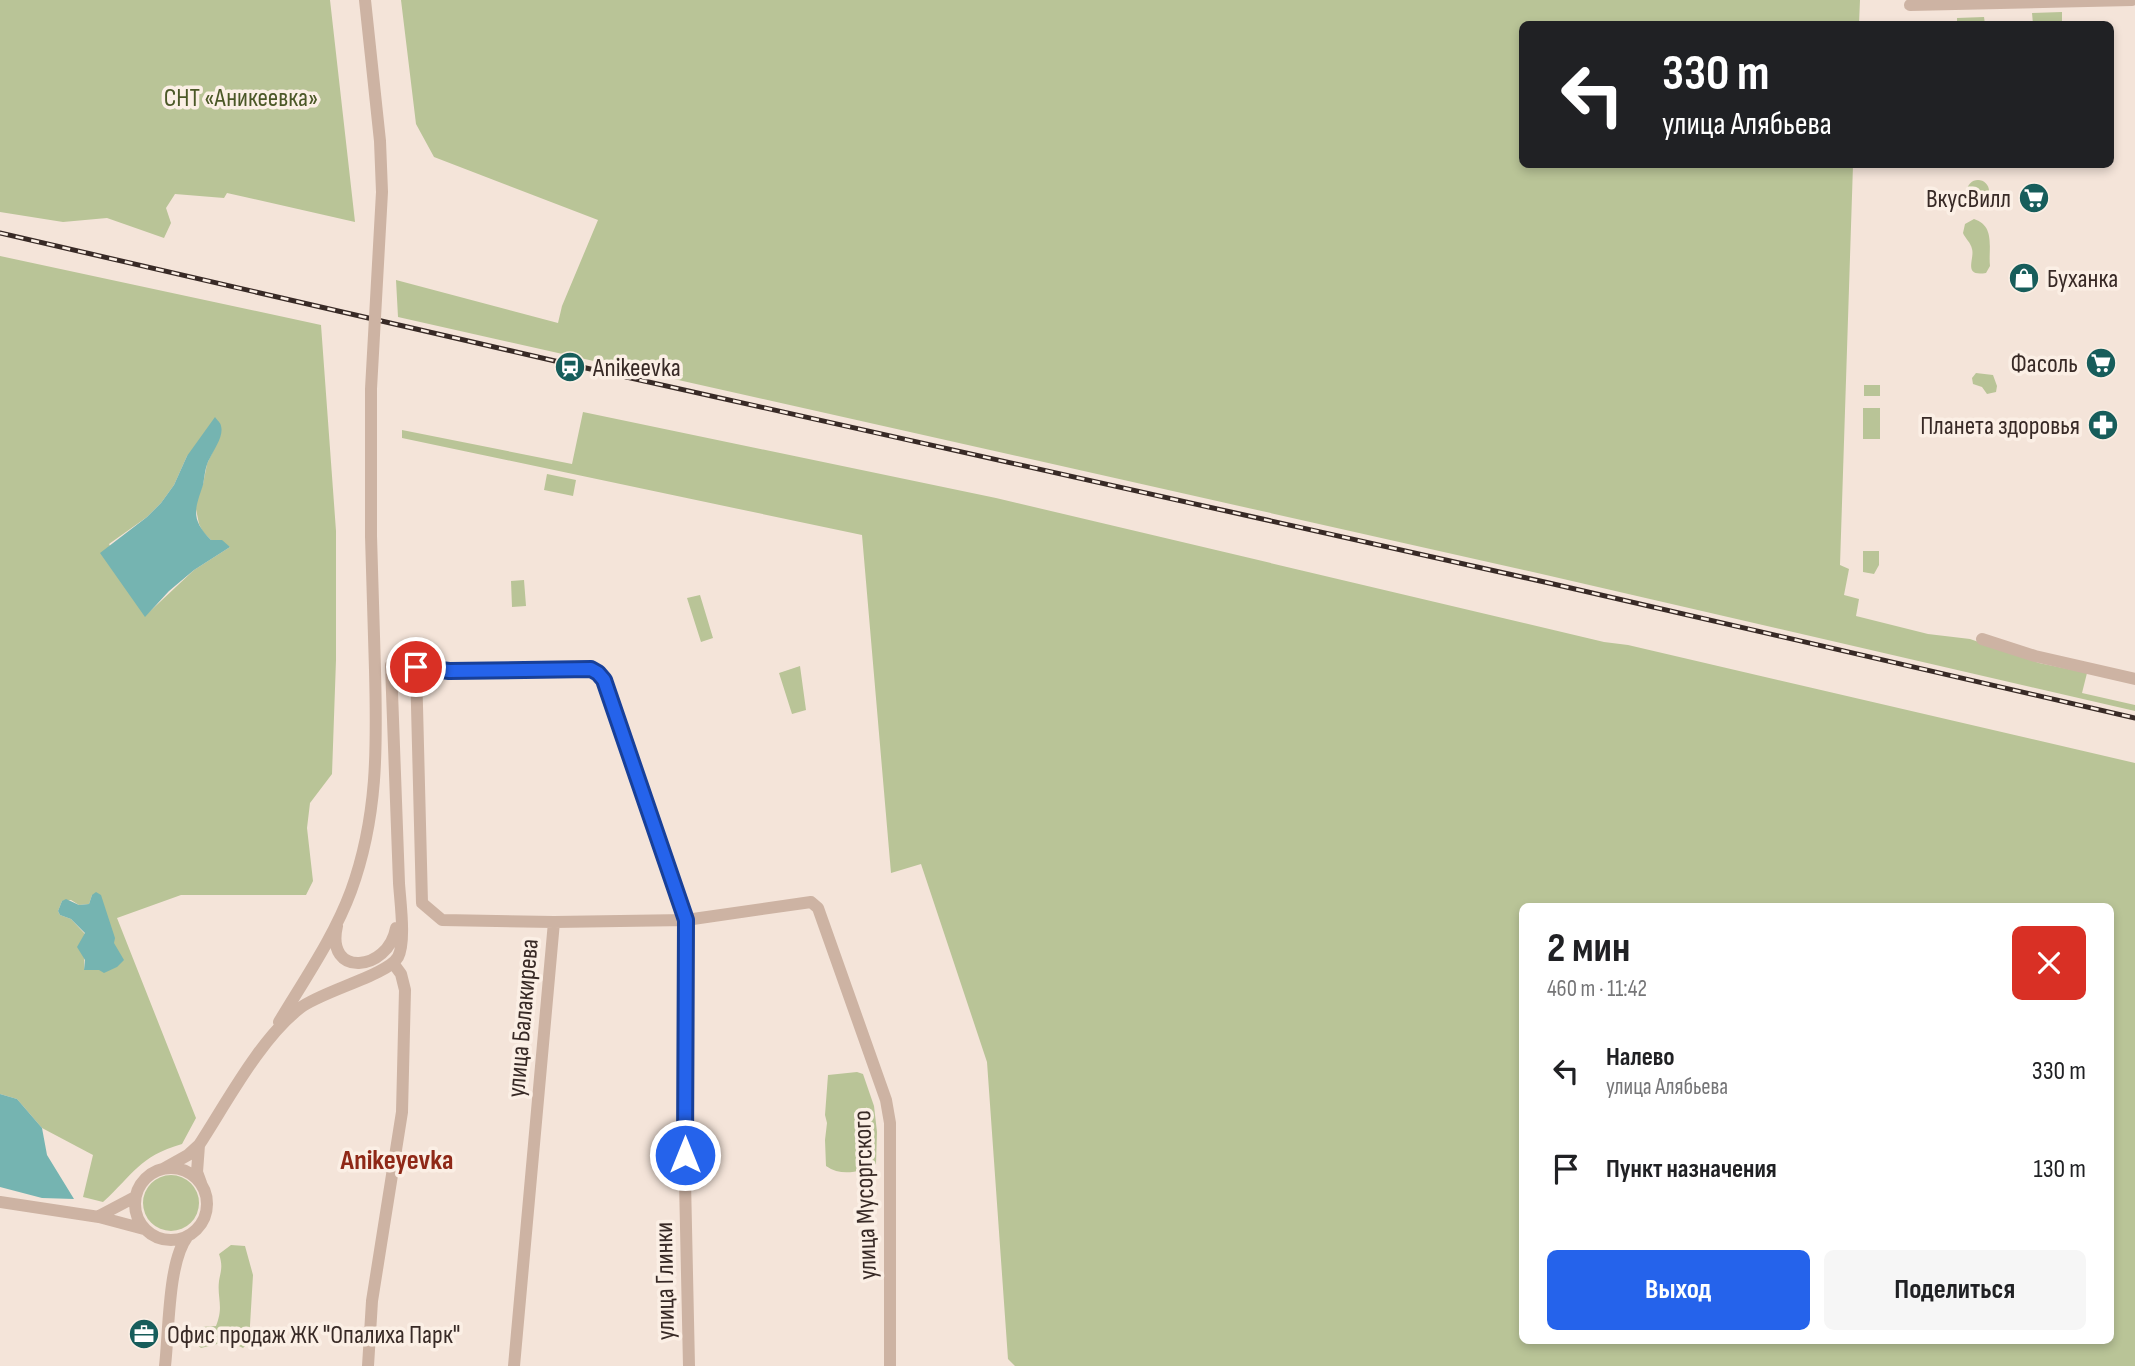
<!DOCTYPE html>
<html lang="ru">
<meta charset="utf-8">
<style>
:root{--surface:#fff;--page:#f6f6f6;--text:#202124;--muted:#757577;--accent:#2563eb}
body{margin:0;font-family:"Sofia Sans Condensed",sans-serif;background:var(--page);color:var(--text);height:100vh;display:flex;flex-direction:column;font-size:26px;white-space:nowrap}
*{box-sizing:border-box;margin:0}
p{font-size:23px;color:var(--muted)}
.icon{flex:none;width:38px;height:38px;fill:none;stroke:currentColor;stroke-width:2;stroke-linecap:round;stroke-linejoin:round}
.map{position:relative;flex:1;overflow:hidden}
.panel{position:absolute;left:1519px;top:903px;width:595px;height:441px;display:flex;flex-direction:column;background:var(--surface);border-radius:10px;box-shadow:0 4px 10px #0003}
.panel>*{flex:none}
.hud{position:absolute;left:1519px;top:21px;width:595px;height:147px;border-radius:10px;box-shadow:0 4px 10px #0003;background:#202124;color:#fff;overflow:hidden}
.pin{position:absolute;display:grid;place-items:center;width:60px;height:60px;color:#fff;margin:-30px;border:4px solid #fff;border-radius:50%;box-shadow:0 2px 7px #0007}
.me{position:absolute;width:77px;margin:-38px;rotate:0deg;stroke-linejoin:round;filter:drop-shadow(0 0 5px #0008)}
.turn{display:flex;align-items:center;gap:24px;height:147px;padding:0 28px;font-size:32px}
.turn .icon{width:91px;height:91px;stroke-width:2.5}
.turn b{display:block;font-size:49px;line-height:60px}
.round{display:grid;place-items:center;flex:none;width:74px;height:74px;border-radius:10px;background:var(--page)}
.headline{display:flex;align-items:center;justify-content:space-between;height:119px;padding:0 28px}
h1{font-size:42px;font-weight:700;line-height:52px}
.action{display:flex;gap:14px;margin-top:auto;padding:14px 28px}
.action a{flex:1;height:80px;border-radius:10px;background:var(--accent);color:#fff;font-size:28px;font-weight:700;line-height:80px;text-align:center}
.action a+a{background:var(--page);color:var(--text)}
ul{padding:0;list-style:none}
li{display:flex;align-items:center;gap:21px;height:98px;padding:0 28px}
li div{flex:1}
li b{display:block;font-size:26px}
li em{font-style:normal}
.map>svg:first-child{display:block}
.green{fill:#b9c497;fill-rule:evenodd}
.water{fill:#75b4b1}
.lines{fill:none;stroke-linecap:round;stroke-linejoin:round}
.minor{stroke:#cdb3a3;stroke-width:12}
.rail-casing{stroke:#382a26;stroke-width:5}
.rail{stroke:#fbefe5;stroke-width:2.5;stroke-dasharray:8;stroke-linecap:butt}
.minor-bridge{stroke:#cdb3a3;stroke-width:12}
.route-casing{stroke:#184099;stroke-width:18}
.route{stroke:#2563eb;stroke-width:12}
.labels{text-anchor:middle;stroke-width:7;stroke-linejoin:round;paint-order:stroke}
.park-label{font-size:26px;fill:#4b5827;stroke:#fbefe5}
.poi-label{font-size:26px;fill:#382a26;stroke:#fbefe5;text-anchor:end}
.street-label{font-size:26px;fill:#382a26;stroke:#fbefe5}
.neighbourhood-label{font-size:28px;font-weight:bold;fill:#8f2817;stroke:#fbefe5}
</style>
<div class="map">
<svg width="2135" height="1366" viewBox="0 0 2135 1366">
<rect width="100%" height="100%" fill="#f4e4d9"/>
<path class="green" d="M0 0H330L355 222 227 193 224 198 175 194 166 208 171 223 164 238 107 218 63 222 0 212Z
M401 0H1860L1859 24H1522V164L1853 165 1840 565 1849 569 1844 595 1859 599 1856 616 1928 634 1970 639 2039 663 2087 673 2082 693 2135 705V711L1533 572 398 317 396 280 558 323 562 306 598 220 434 157 416 124Z
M2062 12V24H2033L2032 13Z
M1984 17 1985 24H1957V18Z
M1967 191a11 11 0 1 1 22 0a11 11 0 1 1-22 0Z
M1974 219C1996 226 1988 249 1990 266L1986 273C1962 277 1975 259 1972 249 1971 243 1965 238 1963 233L1965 224Z
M0 256 321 325 336 531V660L332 774 310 803 307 828 313 881 306 895H181L117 918 196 1118 182 1144C138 1157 134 1174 103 1202L83 1197 93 1155 42 1128 17 1099 0 1094ZM220 436 207 464 203 484 195 504 199 524 203 532 211 540 230 547 194 570 145 616 109 544 147 517 161 503 174 485 187 456ZM92 895 114 943 84 970 85 934 71 919 60 915 58 911 62 901 71 900 79 905 89 904Z
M1976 373 1993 375 1997 386 1996 392 1987 394 1982 387 1973 384 1972 378Z
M1864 385H1880V396H1864Z
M1863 408H1880V439H1863Z
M583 412 996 498 1604 642 1628 645 2135 763V1366H1015L1008 1359 987 1062 921 864 891 873 862 535 402 438V430L572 464ZM1522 906H2110V1340H1522Z
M547 474 576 480 573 496 544 490Z
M1863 551H1879V565L1874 574 1863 572Z
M524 580 526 606 512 607 511 581Z
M700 595 713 638 701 642 687 598Z
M800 666 806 710 792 714 779 673Z
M857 1072 863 1074 874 1106 877 1132 876 1164C860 1172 842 1177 826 1166L825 1140 827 1123 825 1115 828 1075Z
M143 1203a28 28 0 1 1 56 0a28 28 0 1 1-56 0Z
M231 1245 245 1246 253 1275 249 1342 243 1348 229 1341 201 1348 189 1337 201 1327 216 1326C224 1306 217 1299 219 1281 221 1270 223 1266 219 1254Z"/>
<path class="water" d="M215 417C217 420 221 423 221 426 224 436 214 449 210 458 205 466 205 475 203 485 195 509 190 519 211 540H222L230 547 194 570 169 591 145 617 100 553 147 517 161 503 174 485 187 456Z
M96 892 101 895 115 938 114 943 124 960 117 967 104 973 99 970H84L85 960 77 947 85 933 71 919 60 915 58 911 62 901 66 899 79 905 89 904 92 895Z
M0 1094 17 1099 42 1128 47 1155 74 1199 42 1198 0 1187Z"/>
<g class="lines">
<path class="minor" d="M1910 5 2132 0
M1982 639 2035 656 2135 679
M416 667 422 903 442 920 554 922 686 920 811 902 818 908 886 1100 890 1123V1366
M337 926C325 978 388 972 396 928
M279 1022C304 980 334 937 351 891 378 817 377 747 375 670 374 625 372 581 371 536
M199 1145 197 1172 201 1183
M135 1204a36 36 0 1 1 72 0a36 36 0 1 1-72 0Z
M163 1169 188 1155 199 1145C227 1102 260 1039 300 1008 322 991 388 975 398 957 406 942 400 900 399 883 396 810 393 737 391 665L449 671 591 669 604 680 686 920 685 1181 689 1366
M0 1202 99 1217 144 1229
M99 1216 135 1197
M165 1366C169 1332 168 1262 187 1237
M368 1366 372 1301 402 1112 405 990 401 974 393 963
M514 1366 554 922"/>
<g class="rail-casing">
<path id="rail" d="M0 233 568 364 1549 583 2135 718"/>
</g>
<use href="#rail" class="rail"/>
<path class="minor-bridge" d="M365 0 380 141 382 192 371 389V536"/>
</g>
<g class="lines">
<g class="route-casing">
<path id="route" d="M416 667 449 671 591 669 598 673 604 680 686 920 685 1155"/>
</g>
<use href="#route" class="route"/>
</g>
<defs>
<g id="supermarket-disc" transform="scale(1.575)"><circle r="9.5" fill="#175d5b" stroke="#fbefe5"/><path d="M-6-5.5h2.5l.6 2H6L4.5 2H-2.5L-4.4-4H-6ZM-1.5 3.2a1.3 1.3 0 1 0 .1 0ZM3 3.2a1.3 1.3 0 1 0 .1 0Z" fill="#fff"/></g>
<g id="shop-disc" transform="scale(1.575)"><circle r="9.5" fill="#175d5b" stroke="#fbefe5"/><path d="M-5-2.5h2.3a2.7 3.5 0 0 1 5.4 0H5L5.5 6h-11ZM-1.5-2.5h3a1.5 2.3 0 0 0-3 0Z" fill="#fff"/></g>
<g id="station-disc" transform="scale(1.575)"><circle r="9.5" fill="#175d5b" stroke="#fbefe5"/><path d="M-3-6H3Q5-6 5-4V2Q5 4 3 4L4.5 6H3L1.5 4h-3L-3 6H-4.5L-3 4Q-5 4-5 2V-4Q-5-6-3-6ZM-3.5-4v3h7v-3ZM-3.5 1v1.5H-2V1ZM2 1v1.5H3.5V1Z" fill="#fff"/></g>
<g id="pharmacy-disc" transform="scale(1.575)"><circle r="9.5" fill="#175d5b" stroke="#fbefe5"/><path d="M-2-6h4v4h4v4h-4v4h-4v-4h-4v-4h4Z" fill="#fff"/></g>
<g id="office-disc" transform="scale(1.575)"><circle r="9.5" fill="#175d5b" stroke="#fbefe5"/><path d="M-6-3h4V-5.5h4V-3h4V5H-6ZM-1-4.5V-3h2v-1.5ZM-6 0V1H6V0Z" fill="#fff"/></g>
</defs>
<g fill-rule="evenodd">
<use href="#supermarket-disc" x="2034" y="198"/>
<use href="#shop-disc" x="2024" y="278"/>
<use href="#supermarket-disc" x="2101" y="363"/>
<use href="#station-disc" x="570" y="367"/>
<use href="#pharmacy-disc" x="2103" y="425"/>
<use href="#office-disc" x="144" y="1334"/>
</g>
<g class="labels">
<g class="park-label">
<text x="241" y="106">СНТ «Аникеевка»</text>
</g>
<g class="poi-label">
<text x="2011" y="207">ВкусВилл</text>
<text x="2047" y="287" text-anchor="start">Буханка</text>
<text x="2078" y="372">Фасоль</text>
<text x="593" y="376" text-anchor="start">Anikeevka</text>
<text x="2080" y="434">Планета здоровья</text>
<text x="167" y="1343" text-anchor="start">Офис продаж ЖК "Опалиха Парк"</text>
</g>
<g class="street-label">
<text transform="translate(522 1018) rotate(-85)" y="9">улица Балакирева</text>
<text transform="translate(864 1195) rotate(-92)" y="9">улица Мусоргского</text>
<text transform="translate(664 1281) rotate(-91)" y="9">улица Глинки</text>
</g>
<g class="neighbourhood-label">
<text x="397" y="1169">Anikeyevka</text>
</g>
</g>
</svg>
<div class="pin" style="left:416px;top:667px;background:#d93025"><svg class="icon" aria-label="arrive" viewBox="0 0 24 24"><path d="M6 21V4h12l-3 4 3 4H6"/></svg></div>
<svg class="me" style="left:685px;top:1155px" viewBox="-20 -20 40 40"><circle r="17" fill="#2563eb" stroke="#fff" stroke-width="3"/><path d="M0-11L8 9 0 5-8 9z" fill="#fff"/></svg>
<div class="hud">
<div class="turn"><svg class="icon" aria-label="left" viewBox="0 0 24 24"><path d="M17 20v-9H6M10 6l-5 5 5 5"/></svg><div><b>330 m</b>улица Алябьева</div></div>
</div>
<section class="panel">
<div class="headline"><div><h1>2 мин</h1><p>460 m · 11:42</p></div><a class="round" style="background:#d93025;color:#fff"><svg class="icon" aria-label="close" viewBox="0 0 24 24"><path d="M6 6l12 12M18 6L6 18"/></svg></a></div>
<ul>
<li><svg class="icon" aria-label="left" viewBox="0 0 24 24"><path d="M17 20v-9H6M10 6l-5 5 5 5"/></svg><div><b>Налево</b><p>улица Алябьева</p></div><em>330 m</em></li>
<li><svg class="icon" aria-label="arrive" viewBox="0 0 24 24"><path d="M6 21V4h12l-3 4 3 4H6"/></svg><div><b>Пункт назначения</b></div><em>130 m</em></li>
</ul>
<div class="action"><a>Выход</a><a>Поделиться</a></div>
</section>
</div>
